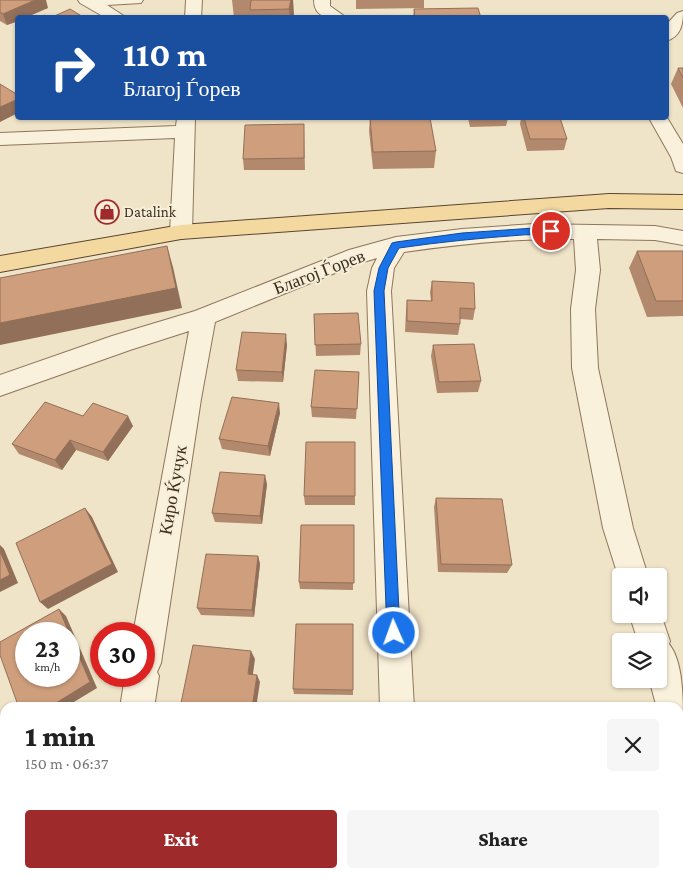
<!DOCTYPE html>
<meta charset="utf-8">
<style>
:root{--surface:#fff;--page:#f6f6f6;--text:#222;--muted:#767676;--accent:#9e2a2b}
body{margin:0;font-family:"Crimson Pro",serif;background:var(--page);color:var(--text);height:100vh;display:flex;flex-direction:column;font-size:19px;white-space:nowrap}
*{box-sizing:border-box;margin:0}
p{font-size:16px;color:var(--muted)}
.icon{flex:none;width:28px;height:28px;fill:none;stroke:currentColor;stroke-width:2;stroke-linecap:round;stroke-linejoin:round}
.map{position:relative;flex:1;overflow:hidden}
.details{position:absolute;left:0px;top:702px;width:684px;height:176px;display:flex;flex-direction:column;background:var(--surface);border-radius:15px 15px 0 0;box-shadow:0 1px 4px #0004}
.details>*{flex:none}
.top-card{position:absolute;left:15px;top:15px;width:654px;height:105px;border-radius:5px;box-shadow:0 1px 4px #0004;background:#1a4fa0;color:#fff;overflow:hidden}
.tools{position:absolute;left:612px;top:568px;display:grid;gap:10px}
.tools a{display:grid;place-items:center;width:55px;height:55px;border-radius:5px;background:var(--surface);box-shadow:0 1px 4px #0004;font-size:25px}
.speed{position:absolute;left:15px;top:622px;display:flex;gap:10px;font-size:25px;font-weight:700;text-align:center}
.speed>*{display:grid;place-content:center;width:65px;height:65px;border-radius:50%;background:var(--surface);box-shadow:0 1px 4px #0004;line-height:1}
.speed small{font-size:12px;font-weight:400}
.speed .limit{border:8px solid #d22;background:#fff;color:#111}
.pin{position:absolute;display:grid;place-items:center;width:42px;height:42px;color:#fff;margin:-21px;border:2px solid #fff;border-radius:50%;box-shadow:0 1px 5px #0007}
.me{position:absolute;width:55px;margin:-28px;rotate:358deg;stroke-linejoin:round;filter:drop-shadow(0 0 4px #0008)}
.turn{display:flex;align-items:center;gap:18px;height:105px;padding:0 25px;font-size:22px}
.turn .icon{width:65px;height:65px;stroke-width:2.5}
.turn b{display:block;font-size:35px;line-height:42px}
.round{display:grid;place-items:center;flex:none;width:52px;height:52px;border-radius:5px;background:var(--page)}
.head{display:flex;align-items:center;justify-content:space-between;height:85px;padding:0 25px}
h1{font-size:30px;font-weight:800;line-height:38px}
.button{display:flex;gap:10px;margin-top:auto;padding:10px 25px}
.button a{flex:1;height:58px;border-radius:5px;background:var(--accent);color:#fff;font-size:20px;font-weight:800;line-height:58px;text-align:center}
.button a+a{background:var(--page);color:var(--text)}
.map>svg:first-child{display:block}
.lines{fill:none;stroke-linecap:round;stroke-linejoin:round}
.minor-casing{stroke:#8d765c;stroke-width:2}
.major-casing{stroke:#5b4430;stroke-width:2}
.minor{fill:#faf1dc;fill-rule:evenodd}
.major{fill:#f3d9a0;fill-rule:evenodd}
.wall{fill:#b2896c}
.shaded-wall{fill:#916f58}
.building{fill:#cf9f7d;stroke:#916f58;fill-rule:evenodd}
.route{fill:#1a73e8;stroke:#114b97}
.labels{text-anchor:middle;stroke-width:4;stroke-linejoin:round;paint-order:stroke}
.far-poi-label{font-size:15px;fill:#3d2e20;stroke:#f7eed8;text-anchor:start}
.street-label{font-size:18px;fill:#3d2e20;stroke:#f7eed8}
</style>
<div class="map">
<svg width="683" height="878" viewBox="0 0 683 878">
<rect width="100%" height="100%" fill="#f0e4c8"/>
<g class="lines">
<g class="minor-casing">
<path id="minor" d="M78 0H143L141 3 107 5 127 18H106L80 3Z
M186 0H202L201 18H185Z
M314 0H330V6L347 18C332 18 314 20 314 0Z
M683 11C683 24 681 37 666 41V25L677 13Z
M666 116 683 144V173L676 171 671 157 649 118Z
M177 118H195L192 232 189 237 181 239 173 237 170 232 175 138 0 145V133L176 126Z
M534 224 655 226 683 231V245L655 240 597 239 600 270 595 309 598 368 633 528 648 576H621V585L603 528 572 368 571 309 576 270 574 239C517 238 461 244 404 252L394 268 391 291 414 708H380L367 291 372 268 377 258 357 264 215 322 201 399 161 663 157 672 159 676 154 708H120L125 676H144V634H133L189 331 130 350 0 396V375L112 336 195 311 349 250 396 237 462 229Z
M659 609 670 641 669 644C683 661 683 698 683 721L679 722V708H657L649 679H659V641H638L629 614H659Z
M91 874H130L129 878H89Z
M392 874H431L433 878H393Z"/>
</g>
<g class="major-casing">
<path id="major" d="M609 194 683 195V209L609 208 181 239 0 272V256L181 225Z"/>
</g>
<use href="#minor" class="minor"/>
<use href="#major" class="major"/>
</g>
<path class="wall" d="M0 0 48 8 18 18V21L7 25 0 21Z
M232 0H293L294 18H234Z
M356 0H424V8L356 9Z
M414 9 481 18H413Z
M678 68H683V108L671 84Z
M370 118H430L436 151 434 168 373 169 369 131Z
M468 118H508L506 126 470 127Z
M521 118H560L567 139 564 150 527 151 520 124Z
M304 124 305 170H244L243 159Z
M637 251H683V316L647 317 629 268Z
M432 281 475 309 473 320 460 319V324L458 335 405 332 406 311 407 300 431 301 430 292Z
M314 314 361 344 360 355 316 356Z
M287 345 283 382 238 381 236 370Z
M433 345 481 381 478 392 437 393 431 356Z
M359 372 356 419 312 417 311 407Z
M280 413 270 456 222 449 219 439Z
M83 416 133 426 108 461 76 450 62 470 19 454 12 444Z
M267 484 262 524 215 522 212 513Z
M304 496H355V505H305Z
M436 498 512 565 507 573 438 572 434 507Z
M354 525 353 590 300 589 299 582Z
M258 556 260 564 254 617 201 615 197 608Z
M293 689 353 690V695L294 694Z
M574 874H679L683 878H574Z"/>
<path class="shaded-wall" d="M35 0H46L48 8 25 18H18V21L7 25 3 14Z
M291 0H293L294 18H290L289 9Z
M18 99V113L0 122V107Z
M167 246 173 267 182 308 0 345V323Z
M286 334 287 345 283 382 282 372Z
M279 403 280 413 270 456 268 446Z
M128 416 133 426 108 461 103 452Z
M70 440 76 450 62 470 55 460Z
M265 475 267 484 262 524 260 516Z
M85 508 92 517 118 572 48 609 40 602Z
M0 545 4 549 18 583 0 592Z
M258 556 260 564 254 617 252 610Z
M59 609 66 616 97 688 64 708H48Z
M251 651 255 659 252 681 248 674Z
M257 675 260 682 256 708H252Z
M35 874H45V878H36Z
M250 874H253V878H250Z"/>
<path class="building" d="M0 0H35L3 14 0 12Z
M251 0H291L289 9 250 10Z
M478 8 481 18H415L414 9Z
M70 9 85 18H50Z
M45 15 49 18H39Z
M678 68H683V78Z
M0 84 18 95V99L0 107Z
M370 118H430L436 151 373 152Z
M524 118H560L567 139H530Z
M304 124V158L243 159 245 125Z
M167 246 176 288 0 323V278Z
M637 251H683V301H656Z
M432 281 474 283 475 309 460 308V324L407 321V300L432 301Z
M358 313 361 344 315 345 314 314Z
M242 332 286 334 282 372 236 370Z
M474 344 481 381 439 382 433 345Z
M315 370 359 372 357 409 311 407Z
M232 397 279 403 268 446 219 439Z
M45 402 83 416 93 403 128 416 103 452 70 440 55 460 12 444Z
M306 442H355V496H304Z
M220 472 265 475 260 516 212 513Z
M436 498 502 499 512 565 441 564Z
M85 508 112 564 40 602 16 543Z
M301 525H354V583L299 582Z
M0 551 10 575 0 580Z
M206 554 258 556 252 610 197 608Z
M59 609 90 682 48 708H19L0 655V642ZM26 634H69V676H26Z
M296 624H353V690L293 689Z
M193 645 251 651 248 674 257 675 252 708H180Z
M5 792V874H35L36 878H0V794Z
M679 855H683V878H588L587 874H679Z
M161 874H250V878H161Z"/>
<path class="route" d="M534 228H551L555 231C549 237 531 234 522 235 481 238 440 242 399 248L388 268 384 291 400 633 398 638 394 640 389 638 387 633 374 291 379 268 392 243 396 242 462 233Z"/>
<defs>
<g id="shop-ring" transform="scale(1.25)"><circle r="9.5" fill="#f7eed8" stroke="#9e2a2b" stroke-width="1.5"/><path d="M-5-2.5h2.3a2.7 3.5 0 0 1 5.4 0H5L5.5 6h-11ZM-1.5-2.5h3a1.5 2.3 0 0 0-3 0Z" fill="#9e2a2b"/></g>
</defs>
<g fill-rule="evenodd">
<use href="#shop-ring" x="107" y="212"/>
</g>
<g class="labels">
<g class="far-poi-label">
<text x="124" y="217">Datalink</text>
</g>
<g class="street-label">
<text transform="translate(319 272) rotate(-21)" y="6">Благој Ѓорев</text>
<text transform="translate(173 490) rotate(-80)" y="6">Киро Ќучук</text>
</g>
</g>
</svg>
<div class="tools">
<a><svg class="icon" aria-label="sound" viewBox="0 0 24 24"><path d="M4 9h4l5-4v14l-5-4H4zM17 9q2 3 0 6"/></svg></a>
<a><svg class="icon" aria-label="layers" viewBox="0 0 24 24"><path d="M12 4l9 5-9 5-9-5zM3 14l9 5 9-5"/></svg></a>
</div>
<div class="speed"><div>23<small>km/h</small></div><div class="limit">30</div></div>
<div class="pin" style="left:551px;top:231px;background:#d93025"><svg class="icon" aria-label="arrive" viewBox="0 0 24 24"><path d="M6 21V4h12l-3 4 3 4H6"/></svg></div>
<svg class="me" style="left:394px;top:633px" viewBox="-20 -20 40 40"><circle r="17" fill="#1a73e8" stroke="#fff" stroke-width="3"/><path d="M0-11L8 9 0 5-8 9z" fill="#fff"/></svg>
<div class="top-card">
<div class="turn"><svg class="icon" aria-label="right" viewBox="0 0 24 24"><path d="M7 20v-9h11M14 6l5 5-5 5"/></svg><div><b>110 m</b>Благој Ѓорев</div></div>
</div>
<section class="details">
<div class="head"><div><h1>1 min</h1><p>150 m · 06:37</p></div><a class="round"><svg class="icon" aria-label="close" viewBox="0 0 24 24"><path d="M6 6l12 12M18 6L6 18"/></svg></a></div>
<div class="button"><a>Exit</a><a>Share</a></div>
</section>
</div>
